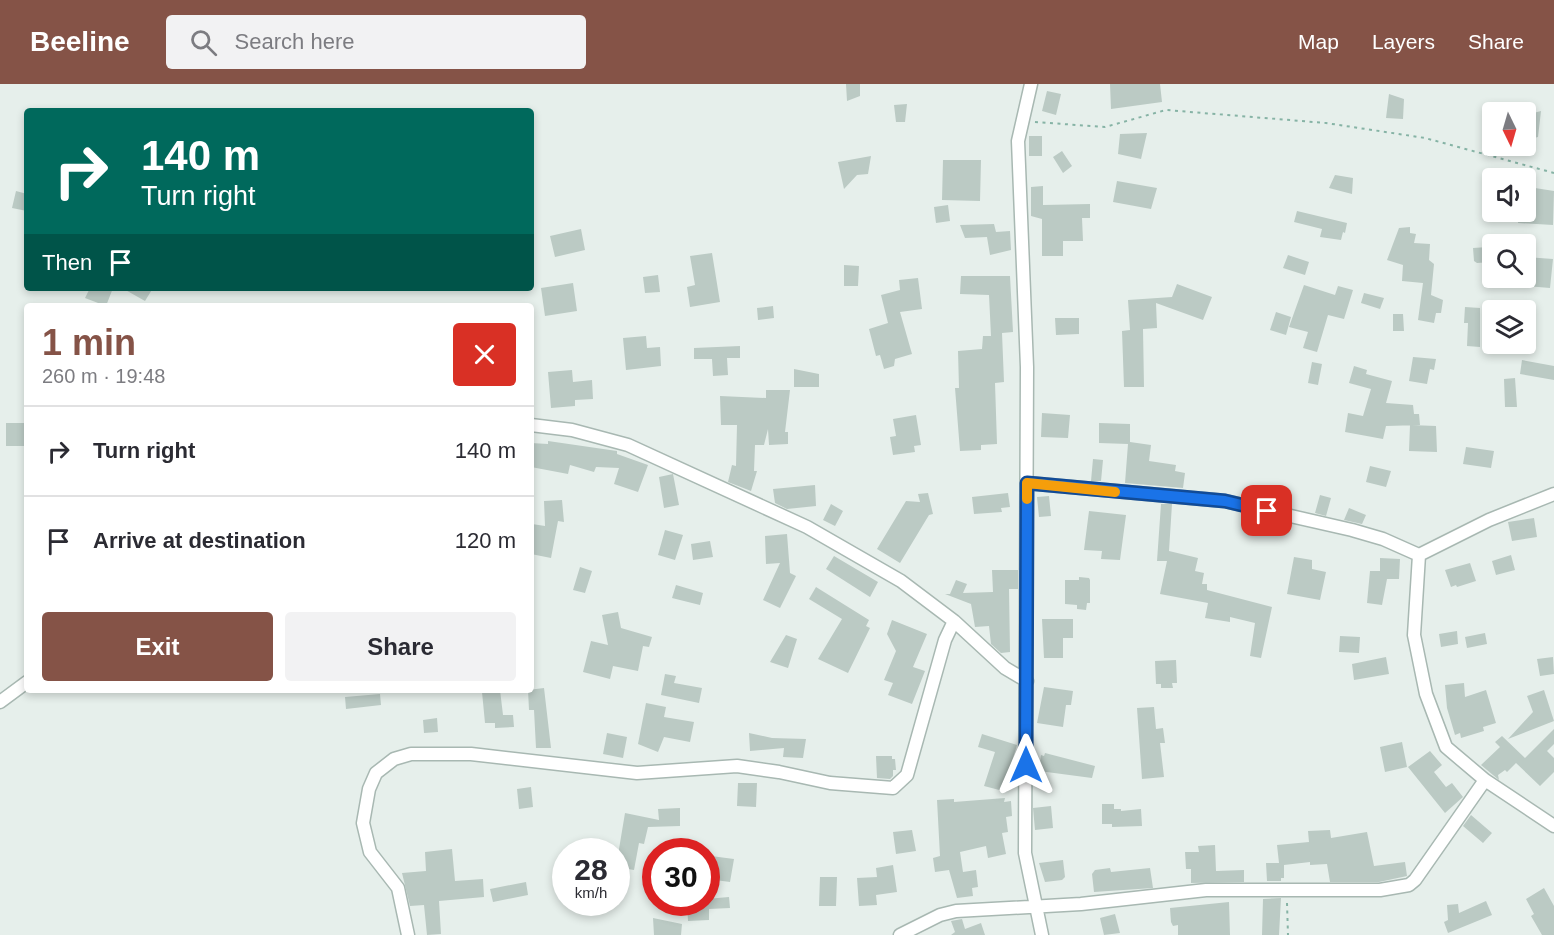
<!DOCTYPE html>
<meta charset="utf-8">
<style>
:root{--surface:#fff;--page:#f2f2f3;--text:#2b2b33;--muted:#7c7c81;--line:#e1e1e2;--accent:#855347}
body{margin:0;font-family:Arial,sans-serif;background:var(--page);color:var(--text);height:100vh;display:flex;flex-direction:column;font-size:22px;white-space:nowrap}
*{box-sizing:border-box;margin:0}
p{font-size:20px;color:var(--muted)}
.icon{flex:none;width:33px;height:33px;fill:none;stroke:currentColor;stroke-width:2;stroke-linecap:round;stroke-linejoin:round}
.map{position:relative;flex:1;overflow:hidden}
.panel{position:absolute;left:24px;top:219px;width:510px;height:390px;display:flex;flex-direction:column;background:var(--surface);border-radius:6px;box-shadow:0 3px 9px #0003}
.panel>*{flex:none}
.hud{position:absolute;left:24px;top:24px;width:510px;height:183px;border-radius:6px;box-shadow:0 3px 9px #0003;background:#00695c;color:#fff;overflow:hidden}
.needle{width:39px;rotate:175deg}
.tools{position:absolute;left:1482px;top:18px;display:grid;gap:12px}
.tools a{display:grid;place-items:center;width:54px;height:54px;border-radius:6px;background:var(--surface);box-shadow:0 3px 9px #0003;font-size:30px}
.speed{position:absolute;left:552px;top:754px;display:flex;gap:12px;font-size:30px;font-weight:700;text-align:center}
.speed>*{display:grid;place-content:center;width:78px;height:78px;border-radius:50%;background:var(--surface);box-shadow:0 3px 9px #0003;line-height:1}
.speed small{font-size:15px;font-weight:400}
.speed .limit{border:9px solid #d22;background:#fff;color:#111}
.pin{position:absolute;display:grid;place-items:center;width:51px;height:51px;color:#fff;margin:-26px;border-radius:12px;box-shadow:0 3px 9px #0006}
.me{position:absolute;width:66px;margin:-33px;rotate:0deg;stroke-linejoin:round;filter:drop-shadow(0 0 4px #0008)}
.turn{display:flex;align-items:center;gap:21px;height:126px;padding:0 18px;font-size:27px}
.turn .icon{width:78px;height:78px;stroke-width:2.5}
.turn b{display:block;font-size:42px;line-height:51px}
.then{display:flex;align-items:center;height:57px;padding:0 18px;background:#0003;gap:12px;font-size:22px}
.round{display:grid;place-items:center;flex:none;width:63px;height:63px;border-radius:6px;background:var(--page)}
.head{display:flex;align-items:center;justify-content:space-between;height:102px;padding:0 18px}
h1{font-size:36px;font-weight:700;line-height:45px;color:var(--accent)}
.button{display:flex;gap:12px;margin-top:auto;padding:12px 18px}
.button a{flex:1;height:69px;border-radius:6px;background:var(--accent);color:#fff;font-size:24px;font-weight:700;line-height:69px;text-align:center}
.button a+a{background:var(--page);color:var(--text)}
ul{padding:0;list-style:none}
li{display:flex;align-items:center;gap:18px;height:90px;padding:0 18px;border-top:2px solid var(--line)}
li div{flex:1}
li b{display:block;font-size:22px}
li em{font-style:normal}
header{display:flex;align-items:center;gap:36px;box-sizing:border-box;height:84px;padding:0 30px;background:var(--accent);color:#fff}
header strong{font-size:28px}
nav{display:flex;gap:33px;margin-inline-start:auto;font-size:21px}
.search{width:420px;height:54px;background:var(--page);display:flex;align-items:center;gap:15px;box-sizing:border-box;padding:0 21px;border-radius:6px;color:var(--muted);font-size:22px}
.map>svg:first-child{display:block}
.building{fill:#bbcac4}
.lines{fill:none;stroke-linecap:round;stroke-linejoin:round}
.minor-casing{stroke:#a8b8b2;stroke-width:15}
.path{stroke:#86b3a5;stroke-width:2;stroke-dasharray:3 4.5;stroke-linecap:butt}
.minor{stroke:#fff;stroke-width:12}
.route-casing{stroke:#114b97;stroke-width:15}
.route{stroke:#1a73e8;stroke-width:10}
.slow{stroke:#f59e0b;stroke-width:10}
</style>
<header>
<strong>Beeline</strong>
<div class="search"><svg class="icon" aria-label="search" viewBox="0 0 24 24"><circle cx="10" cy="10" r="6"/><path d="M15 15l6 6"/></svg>Search here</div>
<nav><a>Map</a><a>Layers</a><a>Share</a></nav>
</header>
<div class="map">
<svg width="1554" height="851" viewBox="0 0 1554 851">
<rect width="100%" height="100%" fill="#e6efeb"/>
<path class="building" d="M846 0H860V12L847 17Z
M1110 0H1160L1162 18 1111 25Z
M1047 7 1061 10 1056 31 1042 27Z
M1389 10 1404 15 1403 35 1386 34Z
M907 20 905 38H896L894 21Z
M1541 27 1538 53 1526 56V31Z
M1147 49 1141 75 1118 70 1120 50Z
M1029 52H1042V72H1029Z
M1062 67 1072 82 1063 89 1053 73Z
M871 72 868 90 857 91 844 105 838 78Z
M943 76H981L980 117 942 116Z
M1335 91 1353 94 1352 110 1329 104Z
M1117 97 1157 104 1151 125 1113 118Z
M1043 102V121L1090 120V134H1082L1083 157H1063V172H1042V135L1031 132V103Z
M1535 104 1554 107 1553 141 1518 139 1519 128H1532Z
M16 107 27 110V127L12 124Z
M948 121 950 137 936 139 934 123Z
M1297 127 1347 139 1345 149 1343 148 1341 156 1320 153 1322 145 1294 138Z
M994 140 996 148 1010 147 1011 166 990 171 987 153 965 154 960 141Z
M1410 143V149L1416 150 1414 159 1430 160 1429 176 1434 180 1431 211 1443 216 1441 229H1436L1434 239 1418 236 1423 199 1402 197 1403 181 1387 176 1399 144Z
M581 145 585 166 555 173 550 152Z
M1488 163V169H1492V178L1477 179 1474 177 1473 164Z
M712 169 720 218 690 223 687 203 695 201 690 172Z
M1288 171 1309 178 1305 191 1283 184Z
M1526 173 1553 175 1550 204 1526 202Z
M844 181 859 182 858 202H844Z
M658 191 660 208 645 209 643 193Z
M961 192H1010L1013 248 1002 249 1004 298 995 299 997 360 981 361V366L960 367 955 304H959L958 267 982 265 983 252H991L989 211 960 210Z
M918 194 922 225 900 228 912 270 895 275 894 282 884 285 880 271 876 272 869 245 888 239 881 211 900 206 899 196Z
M573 199 577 227 545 232 541 204Z
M1177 200 1212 213 1203 236 1156 219 1157 244 1143 245 1144 303H1124L1122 247 1130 246 1128 216 1172 213Z
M1304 201 1335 211 1338 202 1353 206 1344 235 1328 231 1317 268 1303 264 1308 248 1289 243Z
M90 204H113L106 222 85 214Z
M122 204H153L145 217Z
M1364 209 1384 214 1380 225 1361 219Z
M773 222 774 234 758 236 757 224Z
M1465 223 1480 224V263L1467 262 1468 239H1464Z
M1276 228 1291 233 1286 251 1270 246Z
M1393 230H1403L1404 247H1393Z
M1055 234H1079V250L1056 251Z
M646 252 647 264 660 263 661 282 626 286 623 254Z
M740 262V274H727L728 291 713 292 712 275H694V264Z
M1413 273 1436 275 1434 286 1430 285 1427 300 1409 297Z
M1522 276 1554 282V296L1520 290Z
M1312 278 1322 280 1318 301 1308 299Z
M1354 282 1367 286 1366 290 1392 297 1386 319 1413 321 1414 330H1419L1420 341 1386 342 1383 355 1345 348 1348 329 1363 332 1371 305 1349 299Z
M794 285 819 290V303H794Z
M572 286 573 298 592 296 593 315 575 316V322L551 324 548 288Z
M1515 294 1517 323H1505L1504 295Z
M766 306H790L785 348H788V360L769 361 768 345 764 361H755L754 387H757L751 407 728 398 732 381 736 382 737 341H721L720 312 766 314Z
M1042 329 1070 331 1068 354 1041 353Z
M916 331 921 361 914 362 915 368 893 371 890 353 896 352 893 335Z
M6 339H27V362H6Z
M1099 339 1130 340V358L1151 361 1149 377 1176 381 1175 387 1185 389 1183 404 1125 399 1128 360 1099 359Z
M1410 341 1436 342 1437 368 1409 367Z
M548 357 617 367V370L648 381 638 408 614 400 619 384 596 383 594 388 570 381 568 390 531 383V359L548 360Z
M1466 363 1494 367 1491 384 1463 380Z
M1093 375 1103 376 1101 397H1091Z
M1370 382 1391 387 1386 403 1366 398Z
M673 390 679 421 664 424 659 393Z
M815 401 816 422 787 425 775 419 773 405Z
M928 409 933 430 929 431 900 479 877 465 906 417 920 418 918 410Z
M1008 409 1010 423 1001 424 1002 428 974 430 972 413Z
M1320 411 1331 414 1326 432 1315 429Z
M1049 412 1051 432 1039 433 1037 413Z
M562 416 564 438 558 437 551 474 531 470 532 440 545 442 544 417Z
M831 420 843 427 835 442 823 436Z
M1161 420H1172L1169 467 1198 474 1195 487 1204 489 1202 500H1207V506L1272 523 1261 574 1250 572 1255 539 1230 533V538L1205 534 1208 519 1160 510 1167 477H1157Z
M1349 424 1366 431 1362 440 1344 436Z
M1089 427 1126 431 1120 476 1101 475 1102 467 1084 466Z
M1534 434 1537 453 1512 457 1508 438Z
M665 446 683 451 675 476 658 471Z
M787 450 790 489 796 492 780 524 763 516 780 479 766 480 765 452Z
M710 457 713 473 693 476 691 460Z
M1511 471 1515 486 1496 491 1492 477Z
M834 472 878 498 870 513 826 485Z
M1294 473 1312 476V485L1326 488 1320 516 1287 510Z
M1380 474 1400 475 1399 495H1387L1382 521 1367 519 1370 487H1380Z
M1470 479 1476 497 1457 503 1456 501 1451 503 1445 486Z
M580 483 592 487 585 509 573 506Z
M992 486H1018V505H1009L1010 568 1001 569 991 560 989 542 975 543 971 520 945 510H950L956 496 967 500 963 509 993 508Z
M1079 493 1089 494 1090 496V519H1087L1086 526 1077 525V521L1065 520V496H1079Z
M676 501 703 509 700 521 672 514Z
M816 503 869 536 866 542 870 544 848 589 818 575 842 535 809 515Z
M618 528 621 544 652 553 649 563 643 562 638 587 613 582 610 595 583 588 591 557 608 561 602 531Z
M1042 535H1073V554H1063V574H1044Z
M892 536 927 550 913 583 925 587 912 620 888 611 893 599 884 596 896 567 887 550Z
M1457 547 1458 560 1441 563 1439 550Z
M1485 549 1487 560 1467 564 1465 553Z
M786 551 797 555 788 584 770 578Z
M1340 552 1360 553 1359 569 1339 568Z
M1386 573 1389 590 1354 596 1352 580Z
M1553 573 1554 590 1540 592 1537 575Z
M1176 576 1177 599H1172L1173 604H1161V600H1156L1155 577Z
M665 590 676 592 674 599 702 604 699 619 661 611Z
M1464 599 1465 613 1486 606 1496 639 1483 643 1484 647 1461 654 1460 649 1455 651 1447 624 1445 601Z
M1044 603 1073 607 1071 621H1066L1063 643 1037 639Z
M544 604 551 664H536L534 626H529L528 606Z
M500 606 503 631H513L514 643 495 644V639H485L482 608Z
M1544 606 1554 637 1508 655 1533 628 1527 612Z
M380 610 381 621 346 625 345 613Z
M646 619 666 623 664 633 694 638 690 658 664 653 658 668 638 660Z
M1154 623 1156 645 1163 644 1165 659H1160L1164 693 1142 695 1137 624Z
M437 634 438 648 424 649 423 636Z
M1554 645V660L1547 667 1554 674V688L1540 702 1516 679 1507 688 1505 686 1498 691 1499 696 1481 681 1500 663 1495 658 1502 652 1525 674Z
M607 649 627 653 623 674 603 670Z
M749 649 772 654 806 655 803 674 783 673 784 664 750 667Z
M982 650 1017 661 1008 690 1012 691 1007 708 984 702 995 668 978 663Z
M1402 658 1407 683 1385 688 1380 663Z
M1430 667 1442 681 1434 688 1446 703 1452 699 1463 713 1445 729 1408 683Z
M1045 669 1095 682 1092 694 1039 687 1041 671 1044 672Z
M876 672H892V675H895L896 686H893V692L890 695 877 694Z
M738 699H757L756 723 737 722Z
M531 703 533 723 519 725 517 705Z
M1005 714 1004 718 1011 717 1012 732 1006 733 1008 748 1002 749 1006 770 988 774 986 762 960 768 963 788 976 786 978 803 972 804 973 812 957 814 949 786 935 788 933 774 940 772 937 716 954 715V718Z
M1102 720H1114V725H1121V727L1141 725 1142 742 1112 743V740H1102Z
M1051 722 1053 744 1035 746 1033 724Z
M680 724V742L648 743 644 760 639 759 634 786 616 783 625 729 659 736 658 725Z
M1471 731 1492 749 1483 759 1463 742Z
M912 746 916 767 896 770 893 748Z
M1330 746 1331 754 1367 748 1374 782 1405 778 1407 792 1379 798H1330L1327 780 1310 781V778L1284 781V794H1281V797H1267L1266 779H1279L1277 761 1309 758 1308 747Z
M1215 761 1216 787 1244 786V798L1191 799V785H1186L1185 768H1199L1198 762Z
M452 765 455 797 483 795 484 813 439 817 441 850 427 851 424 821 410 822 402 789 426 787 425 768Z
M711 772 734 775 730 798 708 795Z
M1063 776 1065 793 1062 796 1045 798 1039 779Z
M893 781 897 808 876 811 877 821 859 822 857 794 877 793 876 784Z
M1110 784 1111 788 1150 784 1153 804 1094 808 1092 790 1095 786Z
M820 793H837L836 822H819Z
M526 798 528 811 493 818 490 805Z
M1544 804 1554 822V851H1542L1531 832 1534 830 1526 815Z
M729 813 730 824 709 825V836L688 837 687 819H706V815Z
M1281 814 1279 851H1262L1263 815Z
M1486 817 1492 831 1448 849 1444 838 1448 836 1447 821 1458 820 1459 829Z
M1229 818 1230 851H1178V841L1173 842 1171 838 1170 824Z
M1115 830 1120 849 1104 851 1100 834Z
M653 834 682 840 681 851H654Z
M962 835 965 845 981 839 985 851H951L955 848 951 837Z"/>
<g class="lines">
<g class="minor-casing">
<path id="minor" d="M1031 0 1018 57 1027 283 1025 769 1042 851
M531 341 572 346 628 361 807 443 901 497 954 537 1005 584 1027 597
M1027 399 1225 417 1352 446 1383 455 1419 471 1489 436 1554 410
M1419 471 1414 551 1426 610 1446 663 1485 696 1554 742
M0 618 27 598
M408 851 398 804 370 768 363 739 369 705 376 689 394 675 411 670H471L637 689 737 682 779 688 830 699 893 704 907 691 945 556 954 537
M900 851 940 831 956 827 1081 820 1206 806H1380L1409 801 1415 796 1485 696"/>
</g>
<path class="path" d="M1035 38 1105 43 1166 26 1326 39 1425 54 1554 89
M1287 819 1288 851"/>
<use href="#minor" class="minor"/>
</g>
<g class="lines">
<g class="route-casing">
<path id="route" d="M1026 681 1027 399 1225 417 1267 427"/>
</g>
<use href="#route" class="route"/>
<path class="slow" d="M1027 415V399L1115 408"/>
</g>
</svg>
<div class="tools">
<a><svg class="needle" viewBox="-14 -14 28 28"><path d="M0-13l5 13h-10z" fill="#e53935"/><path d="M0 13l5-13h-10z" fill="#7c7c81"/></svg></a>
<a><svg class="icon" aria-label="sound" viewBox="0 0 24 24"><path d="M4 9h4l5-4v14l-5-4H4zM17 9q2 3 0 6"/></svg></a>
<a><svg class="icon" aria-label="search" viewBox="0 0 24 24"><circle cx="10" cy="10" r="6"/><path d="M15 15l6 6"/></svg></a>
<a><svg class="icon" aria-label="layers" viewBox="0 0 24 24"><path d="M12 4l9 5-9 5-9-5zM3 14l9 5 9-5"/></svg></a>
</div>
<div class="speed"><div>28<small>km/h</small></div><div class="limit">30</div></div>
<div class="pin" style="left:1267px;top:427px;background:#d93025"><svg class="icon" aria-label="arrive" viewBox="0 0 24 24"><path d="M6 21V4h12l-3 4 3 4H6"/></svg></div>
<svg class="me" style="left:1026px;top:681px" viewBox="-20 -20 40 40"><path d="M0-17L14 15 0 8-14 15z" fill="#1a73e8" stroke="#fff" stroke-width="4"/></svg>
<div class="hud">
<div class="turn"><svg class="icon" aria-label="right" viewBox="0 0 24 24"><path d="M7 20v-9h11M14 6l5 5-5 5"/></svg><div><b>140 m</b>Turn right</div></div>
<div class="then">Then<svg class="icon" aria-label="arrive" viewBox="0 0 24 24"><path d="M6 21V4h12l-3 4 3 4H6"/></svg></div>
</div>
<section class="panel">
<div class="head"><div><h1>1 min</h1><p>260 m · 19:48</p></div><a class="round" style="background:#d93025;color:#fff"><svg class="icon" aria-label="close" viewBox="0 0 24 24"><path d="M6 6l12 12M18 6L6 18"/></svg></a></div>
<ul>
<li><svg class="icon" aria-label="right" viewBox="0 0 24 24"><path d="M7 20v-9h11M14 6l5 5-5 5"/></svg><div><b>Turn right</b></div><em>140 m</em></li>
<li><svg class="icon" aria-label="arrive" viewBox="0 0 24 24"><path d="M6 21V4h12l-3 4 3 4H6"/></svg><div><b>Arrive at destination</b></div><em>120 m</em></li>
</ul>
<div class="button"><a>Exit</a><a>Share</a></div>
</section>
</div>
